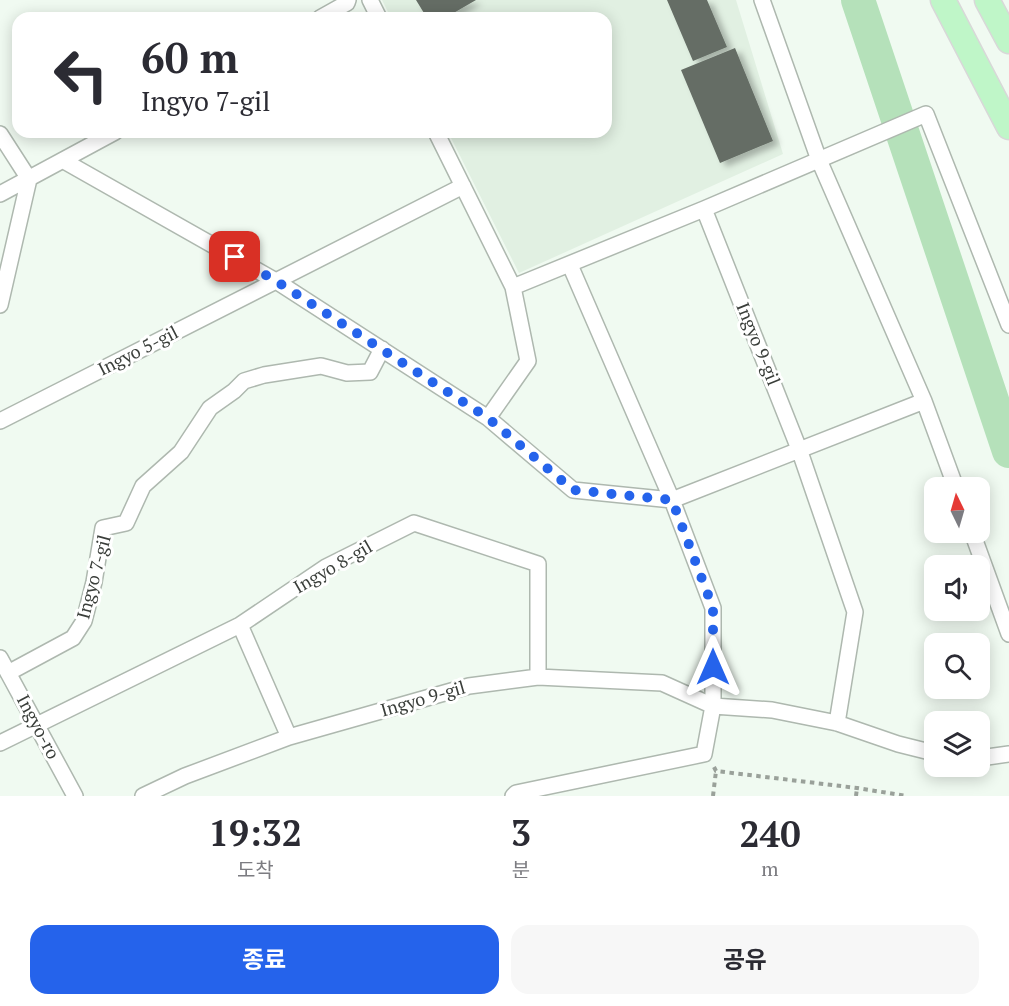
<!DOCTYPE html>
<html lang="ko">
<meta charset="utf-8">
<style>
:root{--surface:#fff;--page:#f7f7f7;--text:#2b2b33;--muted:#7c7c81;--accent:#2563eb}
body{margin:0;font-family:"PT Serif","Noto Sans KR",serif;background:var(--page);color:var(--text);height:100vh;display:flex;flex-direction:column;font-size:22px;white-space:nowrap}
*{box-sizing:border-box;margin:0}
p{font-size:20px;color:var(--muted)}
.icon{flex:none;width:33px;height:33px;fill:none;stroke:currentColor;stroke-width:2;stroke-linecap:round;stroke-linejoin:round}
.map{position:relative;height:796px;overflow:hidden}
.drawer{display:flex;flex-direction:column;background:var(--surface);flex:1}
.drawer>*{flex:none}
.hud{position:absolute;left:12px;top:12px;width:600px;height:126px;border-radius:18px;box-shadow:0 3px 15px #0003;background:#fff;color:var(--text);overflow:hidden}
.needle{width:39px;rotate:355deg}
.fabs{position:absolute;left:924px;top:477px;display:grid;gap:12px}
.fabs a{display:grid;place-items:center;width:66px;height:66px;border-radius:12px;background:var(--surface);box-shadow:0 3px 15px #0003;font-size:30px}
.pin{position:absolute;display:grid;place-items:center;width:51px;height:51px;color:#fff;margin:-26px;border-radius:12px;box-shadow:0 3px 9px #0006}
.me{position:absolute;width:66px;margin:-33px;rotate:0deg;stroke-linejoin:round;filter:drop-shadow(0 0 4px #0008)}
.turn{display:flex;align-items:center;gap:21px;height:126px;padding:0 30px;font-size:27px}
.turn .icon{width:78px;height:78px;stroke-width:2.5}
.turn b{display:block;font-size:42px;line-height:51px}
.eta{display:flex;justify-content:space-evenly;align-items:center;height:102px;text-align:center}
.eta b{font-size:36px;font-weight:700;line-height:42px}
.action{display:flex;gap:12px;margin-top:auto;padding:12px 30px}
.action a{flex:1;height:69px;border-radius:18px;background:var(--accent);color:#fff;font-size:24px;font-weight:700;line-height:69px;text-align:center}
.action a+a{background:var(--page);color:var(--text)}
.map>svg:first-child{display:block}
.built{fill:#e1f0e2}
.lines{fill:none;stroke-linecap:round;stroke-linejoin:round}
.river{stroke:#b5e1ba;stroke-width:34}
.building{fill:#656d65;filter:url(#shadow)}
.minor-casing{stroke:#aeb8af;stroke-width:18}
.primary-casing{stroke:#d8d8d8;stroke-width:27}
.path{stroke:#9aa19a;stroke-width:4;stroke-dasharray:4.5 4.5;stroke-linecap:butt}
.minor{stroke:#fff;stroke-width:15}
.primary{stroke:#bff6c8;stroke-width:24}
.route{stroke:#2563eb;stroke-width:10;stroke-dasharray:0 18}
.labels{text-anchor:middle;stroke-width:6;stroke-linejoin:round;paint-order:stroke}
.street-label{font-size:18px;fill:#3a3e3a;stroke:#fff}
</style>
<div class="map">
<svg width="1009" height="796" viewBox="0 0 1009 796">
<defs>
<filter id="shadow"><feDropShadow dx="6" dy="4" stdDeviation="3" flood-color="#0004"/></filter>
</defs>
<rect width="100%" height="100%" fill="#f0faf1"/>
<path class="built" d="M382 0H736L783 154 519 273 448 132H606V18H391Z"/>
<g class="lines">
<path class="river" d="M858 0 1009 451"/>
</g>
<path class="building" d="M416 0H476L445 18H427Z
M667 0H707L727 47 693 61Z
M735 48 773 141 720 163 681 70Z"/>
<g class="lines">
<g class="minor-casing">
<path id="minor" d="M370 0 379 18
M762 0 819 160 924 401 956 488
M320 18 347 3 348 0
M436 132 513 287 528 361 488 418
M0 134 29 179 0 305
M64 161 276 281 488 418 573 490 672 500 924 401
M0 194 115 132
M704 209 799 449 855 612 837 723
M513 287 704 209 926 114 1009 325
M0 421 463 186
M972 532 1009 634
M240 625 289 737
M0 658 75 796
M8 673 73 638 84 621 94 582 103 528 126 523 143 486 181 452 210 408 234 391 244 381 264 375 321 366 347 373 370 372 382 349
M0 743 240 625 326 567 414 523 538 564V677
M980 758 1009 754
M143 796 185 776 289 737 469 686 538 677 662 683 713 706 772 710 837 723 898 744 934 753
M513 796 516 793 704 754 713 706V608L672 500 570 265"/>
</g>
<g class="primary-casing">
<path id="primary" d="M943 0 1009 127
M987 0 1009 41"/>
</g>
<path class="path" d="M714 767 716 771 857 788 907 796
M713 796 716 771
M856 796 857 788"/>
<use href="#minor" class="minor"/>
<use href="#primary" class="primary"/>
</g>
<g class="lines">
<path class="route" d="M235 257 276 281 488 418 573 490 672 500 713 608V667"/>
</g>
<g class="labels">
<g class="street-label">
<text transform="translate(758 344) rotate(68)" y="6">Ingyo 9-gil</text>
<text transform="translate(138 351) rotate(-27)" y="6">Ingyo 5-gil</text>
<text transform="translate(333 567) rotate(-30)" y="6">Ingyo 8-gil</text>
<text transform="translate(94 577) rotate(-75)" y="6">Ingyo 7-gil</text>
<text transform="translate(423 699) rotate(-16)" y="6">Ingyo 9-gil</text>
<text transform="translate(38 727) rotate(62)" y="6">Ingyo-ro</text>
</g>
</g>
</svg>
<div class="fabs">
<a><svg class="needle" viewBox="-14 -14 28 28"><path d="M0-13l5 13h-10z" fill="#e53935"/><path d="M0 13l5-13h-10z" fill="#7c7c81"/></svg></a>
<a><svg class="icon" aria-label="sound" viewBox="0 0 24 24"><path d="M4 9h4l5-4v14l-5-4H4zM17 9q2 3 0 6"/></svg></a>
<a><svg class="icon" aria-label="search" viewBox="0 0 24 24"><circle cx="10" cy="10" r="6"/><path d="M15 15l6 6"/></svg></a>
<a><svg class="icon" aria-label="layers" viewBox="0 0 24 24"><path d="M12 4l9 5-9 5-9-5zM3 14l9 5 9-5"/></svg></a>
</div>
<div class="pin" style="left:235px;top:257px;background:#d93025"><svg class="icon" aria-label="arrive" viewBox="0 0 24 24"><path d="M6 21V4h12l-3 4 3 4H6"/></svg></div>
<svg class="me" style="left:713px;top:667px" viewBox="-20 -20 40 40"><path d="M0-17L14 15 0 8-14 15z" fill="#2563eb" stroke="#fff" stroke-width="4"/></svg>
<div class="hud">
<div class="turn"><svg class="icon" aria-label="left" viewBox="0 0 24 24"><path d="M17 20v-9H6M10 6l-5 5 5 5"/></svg><div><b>60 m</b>Ingyo 7-gil</div></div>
</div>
</div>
<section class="drawer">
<div class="eta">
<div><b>19:32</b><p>도착</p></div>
<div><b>3</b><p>분</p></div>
<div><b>240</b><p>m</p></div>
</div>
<div class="action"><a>종료</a><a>공유</a></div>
</section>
